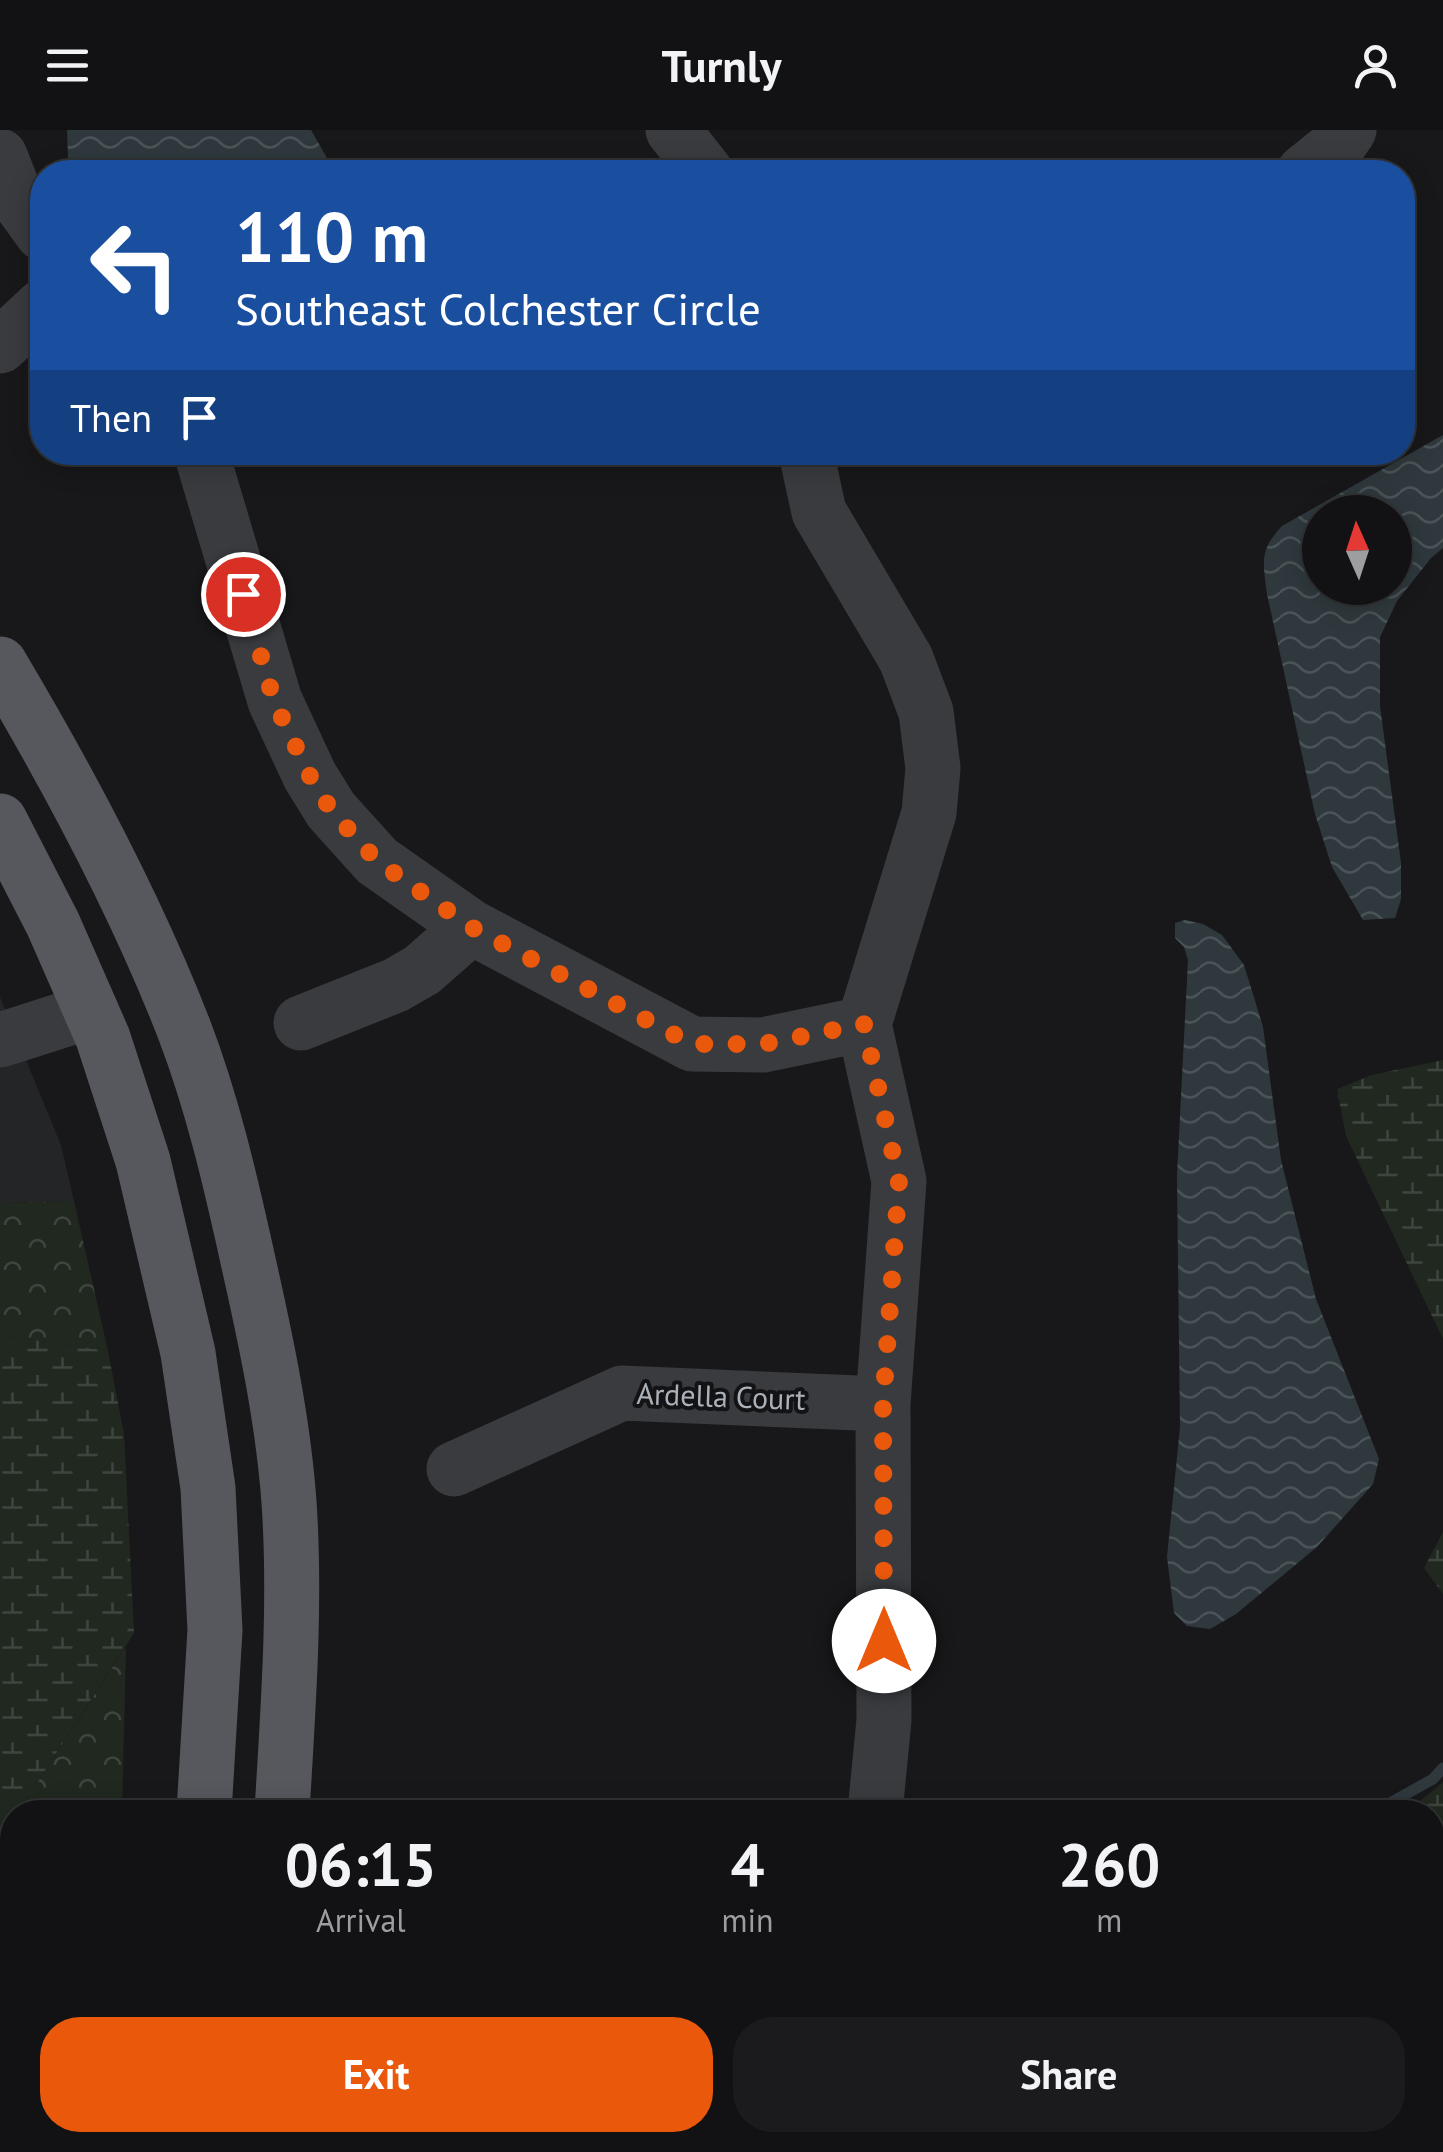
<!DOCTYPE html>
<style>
:root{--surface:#121214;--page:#1b1b1d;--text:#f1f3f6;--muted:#9c9ea0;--line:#313234;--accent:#ea580c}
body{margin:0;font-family:"PT Sans",sans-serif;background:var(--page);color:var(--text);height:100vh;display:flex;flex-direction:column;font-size:38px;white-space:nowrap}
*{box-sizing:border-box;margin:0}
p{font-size:32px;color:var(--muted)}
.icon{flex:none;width:55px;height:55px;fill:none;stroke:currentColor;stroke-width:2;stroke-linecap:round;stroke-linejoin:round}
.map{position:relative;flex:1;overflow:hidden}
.panel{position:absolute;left:0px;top:1670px;width:1445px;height:352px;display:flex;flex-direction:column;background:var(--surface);border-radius:40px 40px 0 0;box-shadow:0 5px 25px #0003,0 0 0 2px var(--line)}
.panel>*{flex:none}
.hud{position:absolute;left:30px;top:30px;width:1385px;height:305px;border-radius:40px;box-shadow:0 5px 25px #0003,0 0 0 2px var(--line);background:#1a4fa0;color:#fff;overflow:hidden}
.needle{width:65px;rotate:357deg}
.buttons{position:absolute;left:1302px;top:365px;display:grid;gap:20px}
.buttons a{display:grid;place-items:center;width:110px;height:110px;border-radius:50%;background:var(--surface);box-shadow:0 5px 25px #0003,0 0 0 2px var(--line);font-size:50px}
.pin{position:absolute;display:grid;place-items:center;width:85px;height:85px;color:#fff;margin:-42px;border:5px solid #fff;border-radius:50%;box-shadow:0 2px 10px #0007}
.me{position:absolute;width:110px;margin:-55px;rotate:0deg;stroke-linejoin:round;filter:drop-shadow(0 0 8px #0008)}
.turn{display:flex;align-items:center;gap:35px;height:210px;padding:0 40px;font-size:45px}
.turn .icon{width:130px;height:130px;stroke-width:2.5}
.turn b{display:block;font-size:70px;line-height:85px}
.then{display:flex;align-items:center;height:95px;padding:0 40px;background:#0003;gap:20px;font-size:38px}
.eta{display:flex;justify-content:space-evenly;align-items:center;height:170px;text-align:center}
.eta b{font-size:60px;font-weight:800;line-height:70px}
.primary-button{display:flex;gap:20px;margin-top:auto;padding:20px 40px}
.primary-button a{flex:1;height:115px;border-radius:40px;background:var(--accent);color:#fff;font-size:40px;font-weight:800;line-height:115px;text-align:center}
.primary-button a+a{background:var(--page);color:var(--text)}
header{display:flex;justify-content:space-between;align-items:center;height:130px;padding:0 40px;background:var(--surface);font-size:45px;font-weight:800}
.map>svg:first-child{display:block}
.built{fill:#242527}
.grass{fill:url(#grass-tufts)}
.forest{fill:url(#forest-crowns)}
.wetland{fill:url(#wetland-marsh)}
.water{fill:url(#water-waves);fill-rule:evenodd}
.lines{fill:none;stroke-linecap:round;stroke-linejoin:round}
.stream{stroke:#2f393d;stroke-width:11}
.minor{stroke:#393b3f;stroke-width:55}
.major{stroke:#56585e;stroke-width:55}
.route{stroke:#ea580c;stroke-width:18;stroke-dasharray:0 32.4}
.labels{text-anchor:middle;stroke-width:8;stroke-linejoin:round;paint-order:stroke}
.street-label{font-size:30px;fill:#abb1b9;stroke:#131315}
</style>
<header><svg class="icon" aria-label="menu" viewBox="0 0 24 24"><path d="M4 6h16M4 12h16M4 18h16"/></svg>Turnly<svg class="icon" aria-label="person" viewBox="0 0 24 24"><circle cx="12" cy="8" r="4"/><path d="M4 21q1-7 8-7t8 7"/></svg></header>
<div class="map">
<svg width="1443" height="2022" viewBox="0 0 1443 2022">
<defs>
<pattern id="grass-tufts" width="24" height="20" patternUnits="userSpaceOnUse" patternTransform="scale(2.5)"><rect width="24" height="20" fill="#202820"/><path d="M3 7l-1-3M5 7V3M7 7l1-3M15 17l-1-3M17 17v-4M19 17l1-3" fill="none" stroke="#3e453e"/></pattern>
<pattern id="forest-crowns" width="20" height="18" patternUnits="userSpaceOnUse" patternTransform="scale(2.5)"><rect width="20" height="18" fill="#202820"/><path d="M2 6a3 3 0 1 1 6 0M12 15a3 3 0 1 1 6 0" fill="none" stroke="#3e453e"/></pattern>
<pattern id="wetland-marsh" width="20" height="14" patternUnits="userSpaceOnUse" patternTransform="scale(2.5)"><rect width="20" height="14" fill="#202820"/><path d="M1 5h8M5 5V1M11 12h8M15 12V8" fill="none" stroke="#3e453e"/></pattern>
<pattern id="water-waves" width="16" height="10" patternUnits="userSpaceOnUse" patternTransform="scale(2.5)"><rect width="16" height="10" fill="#2f393d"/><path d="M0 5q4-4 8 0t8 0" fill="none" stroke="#4a5357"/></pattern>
</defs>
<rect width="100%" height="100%" fill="#18181a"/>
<path class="built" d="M0 867 61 1015 74 1071 0 1073Z"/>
<path class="grass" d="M12 1814V2010H49L46 2022H0V1815Z"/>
<path class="forest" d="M74 1071 108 1221 0 1205V1073Z
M126 1516 122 1682H18Z
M12 1692V1792L0 1793V1711Z"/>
<path class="wetland" d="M1443 930V1209L1346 1006 1337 959 1372 945Z
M0 1205 108 1221 124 1304 134 1503 18 1682H12V1692L0 1711Z
M1443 1402V1464L1424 1438Z
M1443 1652V2022H1236V2010H1432V1682H1407Z"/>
<path class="water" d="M67 0H311L335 42H78L68 28Z
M1443 305V418L1431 428 1397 471 1380 507V576L1401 733V769L1395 788 1363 790 1332 737 1315 684 1267 464C1263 431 1259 421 1282 396ZM1395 382V458H1320V382Z
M1185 790 1203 794 1222 805 1244 835 1263 897 1281 1030 1316 1169 1379 1329 1373 1354 1317 1417 1236 1484 1210 1499 1187 1496 1174 1483 1167 1427 1180 1297 1177 1045 1188 830 1184 817 1175 808V793Z"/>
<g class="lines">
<path class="stream" d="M1374 1682 1433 1649 1443 1638
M1212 2022V2010"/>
<path class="minor" d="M673 0 706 42
M0 26 16 67 42 103
M1304 42 1340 13 1349 0
M0 216 42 177
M201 322 275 571 310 646 331 680 377 731 471 797 692 914 763 915 864 894 929 683 933 638 926 582 906 529 819 382 806 322
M301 893 396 855 422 840 471 797
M864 894 899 1051 883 1274 884 1590 875 1682
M0 910 91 881
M454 1339 622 1263 883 1274"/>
<path class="major" d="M0 534C69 650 135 773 184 899 212 972 230 1049 247 1126 265 1206 283 1289 289 1372 296 1475 288 1579 282 1682
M0 691 53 794 103 908 143 1031 188 1223 208 1358 215 1500 204 1682
M138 2022 141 2010
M221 2022 225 2010"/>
</g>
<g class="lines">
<path class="route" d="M243 464 274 571 310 646 331 680 377 731 471 797 692 914H763L864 894 899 1051 883 1274 884 1511"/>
</g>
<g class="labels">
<g class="street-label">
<text transform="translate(721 1267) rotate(2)" y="10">Ardella Court</text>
</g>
</g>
</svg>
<div class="buttons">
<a><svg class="needle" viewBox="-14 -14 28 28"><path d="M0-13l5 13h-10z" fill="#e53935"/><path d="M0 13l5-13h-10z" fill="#9c9ea0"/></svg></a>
</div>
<div class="pin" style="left:243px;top:464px;background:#d93025"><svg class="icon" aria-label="arrive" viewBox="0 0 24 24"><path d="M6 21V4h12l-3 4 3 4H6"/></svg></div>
<svg class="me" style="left:884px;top:1511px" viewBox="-20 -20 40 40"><circle r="19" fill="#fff"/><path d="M0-13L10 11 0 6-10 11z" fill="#ea580c"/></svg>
<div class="hud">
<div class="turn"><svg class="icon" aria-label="left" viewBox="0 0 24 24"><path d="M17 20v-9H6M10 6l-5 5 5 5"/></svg><div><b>110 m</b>Southeast Colchester Circle</div></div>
<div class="then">Then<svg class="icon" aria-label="arrive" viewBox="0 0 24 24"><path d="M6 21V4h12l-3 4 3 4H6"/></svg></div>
</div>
<section class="panel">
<div class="eta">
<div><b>06:15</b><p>Arrival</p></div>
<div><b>4</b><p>min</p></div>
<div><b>260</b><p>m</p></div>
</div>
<div class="primary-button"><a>Exit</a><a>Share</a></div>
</section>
</div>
